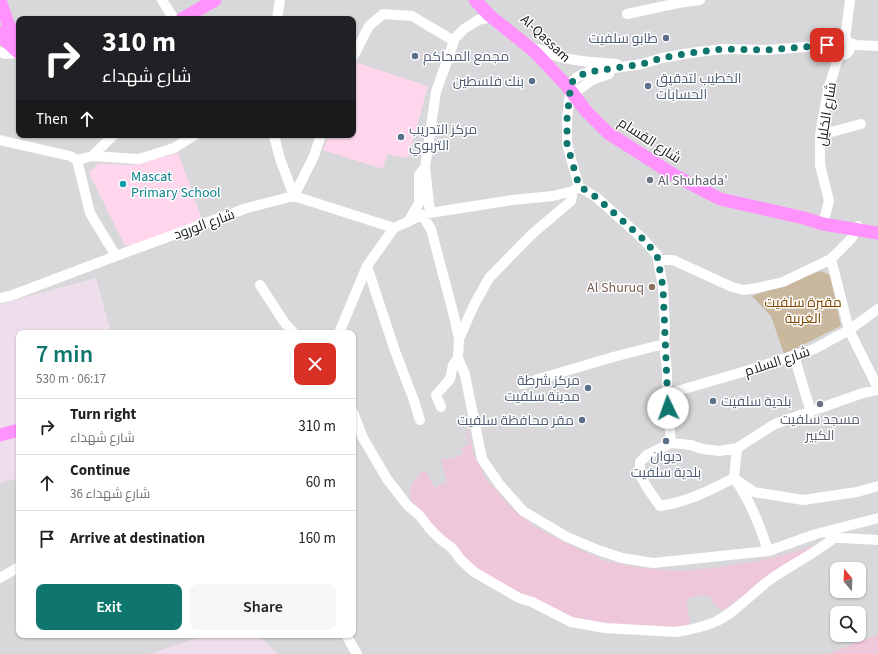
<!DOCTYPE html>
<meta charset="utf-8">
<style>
:root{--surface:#fff;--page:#f6f6f6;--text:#222;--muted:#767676;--line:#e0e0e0;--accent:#0f766e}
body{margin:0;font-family:"Source Sans 3",Cairo,sans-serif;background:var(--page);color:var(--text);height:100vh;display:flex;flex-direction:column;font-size:15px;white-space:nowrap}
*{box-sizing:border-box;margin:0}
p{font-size:13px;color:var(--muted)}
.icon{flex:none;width:22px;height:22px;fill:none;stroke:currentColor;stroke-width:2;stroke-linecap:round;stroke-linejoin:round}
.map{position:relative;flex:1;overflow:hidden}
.sheet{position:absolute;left:16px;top:330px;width:340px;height:308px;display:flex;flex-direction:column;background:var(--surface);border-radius:8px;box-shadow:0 1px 3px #0004}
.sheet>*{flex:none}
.guide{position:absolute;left:16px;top:16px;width:340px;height:122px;border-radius:8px;box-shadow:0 1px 3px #0004;background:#202124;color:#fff;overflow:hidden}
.needle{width:26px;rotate:341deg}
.buttons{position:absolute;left:830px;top:562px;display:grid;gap:8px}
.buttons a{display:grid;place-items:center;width:36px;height:36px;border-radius:8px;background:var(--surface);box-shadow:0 1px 3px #0004;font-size:20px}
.pin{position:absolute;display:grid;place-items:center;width:34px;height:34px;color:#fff;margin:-17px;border-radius:8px;box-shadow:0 2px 6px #0006}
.me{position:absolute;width:44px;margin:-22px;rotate:357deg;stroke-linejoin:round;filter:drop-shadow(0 0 3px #0008)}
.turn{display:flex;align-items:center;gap:14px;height:84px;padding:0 20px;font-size:18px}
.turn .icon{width:52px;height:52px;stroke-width:2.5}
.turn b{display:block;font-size:28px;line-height:34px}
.then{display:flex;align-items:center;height:38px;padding:0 20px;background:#0003;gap:8px;font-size:15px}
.round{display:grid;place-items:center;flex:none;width:42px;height:42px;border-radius:8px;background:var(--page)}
.head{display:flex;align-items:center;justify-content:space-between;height:68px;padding:0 20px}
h1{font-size:24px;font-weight:600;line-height:30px;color:var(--accent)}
.primary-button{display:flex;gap:8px;margin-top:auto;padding:8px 20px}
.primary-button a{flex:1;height:46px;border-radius:8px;background:var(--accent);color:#fff;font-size:16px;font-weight:600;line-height:46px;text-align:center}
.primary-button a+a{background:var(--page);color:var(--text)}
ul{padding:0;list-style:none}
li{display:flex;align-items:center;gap:12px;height:56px;padding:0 20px;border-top:1px solid var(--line)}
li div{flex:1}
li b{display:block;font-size:15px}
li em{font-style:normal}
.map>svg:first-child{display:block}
.residential{fill:#d8d7d9;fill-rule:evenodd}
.education{fill:#ffd6ec}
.farmland{fill:#efc7da}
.cemetery{fill:#c9b89d}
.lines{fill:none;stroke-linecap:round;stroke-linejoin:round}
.minor{stroke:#fff;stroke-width:10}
.major{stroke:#ff92fc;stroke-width:13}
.route{stroke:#0f766e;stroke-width:7;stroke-dasharray:0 12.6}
.service-dot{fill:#5c6f8a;stroke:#fff;stroke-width:1.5}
.worship-dot{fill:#6b7280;stroke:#fff;stroke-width:1.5}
.culture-dot{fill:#0f9aa8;stroke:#fff;stroke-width:1.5}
.education-dot{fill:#8d6e63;stroke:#fff;stroke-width:1.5}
.labels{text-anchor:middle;stroke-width:3;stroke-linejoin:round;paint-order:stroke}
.street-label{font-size:14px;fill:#1b1b1b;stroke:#fff}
.service-label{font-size:14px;fill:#4e5e75;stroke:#fff;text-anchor:end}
.culture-label{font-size:14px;fill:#0d838f;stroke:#fff;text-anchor:start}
.worship-label{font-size:14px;fill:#5b616d;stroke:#fff;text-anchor:start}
.education-label{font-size:14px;fill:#785e54;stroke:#fff;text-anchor:end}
.park-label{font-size:14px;fill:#814700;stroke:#fff}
</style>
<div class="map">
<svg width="878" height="654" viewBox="0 0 878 654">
<rect width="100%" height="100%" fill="#eedeec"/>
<path class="residential" d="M0 0H878V635L829 654H278L258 635H353V333H111L96 278 0 304ZM19 19H353V135H19ZM837 569H859V591H837ZM837 613H859V635H837Z
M19 478V635H206L149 654H0V483Z"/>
<path class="education" d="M355 62 428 86 408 158 387 154 383 169 323 150 329 135H353V69Z
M178 153 202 219 131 246 124 244 89 173 98 164 134 165Z"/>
<path class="farmland" d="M467 426 474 455 487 480 509 505 534 526 568 544 605 561 642 568 681 571 713 568 754 562 798 551 816 545 723 610 718 608 712 602 711 597 705 595 696 596 686 599 690 624 675 628 655 627 609 624 575 618 517 592 480 571 444 539 412 503 410 495 411 486 422 471 427 473 435 488 447 482 441 460 454 458 464 454 461 448 469 445 467 434Z
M878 635V654H829L858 642Z"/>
<path class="cemetery" d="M821 271 830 275 841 326 784 354 771 316 752 296Z"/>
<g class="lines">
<path class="minor" d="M162 0 174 19
M627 14 678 3 700 0
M277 19 280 0
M834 47a8 8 0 1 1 16 0a8 8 0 1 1-16 0Z
M845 39 850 0
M850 43 857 45 878 46
M538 49C563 61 590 62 617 64
M0 52 5 54 18 53
M353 57 369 26 383 14 412 16 454 41
M573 94 592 80 609 74
M274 135 280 159 294 196
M820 135 861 124
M0 140 70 156 77 160 92 156 114 135
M92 156 139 159 174 148 195 135
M77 160 90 213 116 256 247 208 294 196 394 228
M294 196 314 156 321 135
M430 213 425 167 436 92 455 38 464 29 478 20 487 18H493
M422 215 431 229 454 316 459 339 458 358 465 375 482 459 500 485 523 511 567 537 598 550 622 558 653 563 768 551 816 534 878 518
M824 220 829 201 820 165V135L828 90 839 55
M408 222 419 203V175L425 167
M394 228 422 215 430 213 512 200 553 196 573 191
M831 259 849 330 878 388
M658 260H673L732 287 744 290 757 288 783 282 831 259 851 239 858 226
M367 266 395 351 413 398 420 420
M260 285 284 322 294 333
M0 298 10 296 116 256
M339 333 367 266 394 228
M459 339 474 305 489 278 531 235 571 201 573 191 579 187
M794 356 811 412
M522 384 613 357 664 344
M878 390 863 393 775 424 737 448 720 451 702 449 691 445 671 443 647 455 640 462V475L648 489 660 506C687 502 711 490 734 478L754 492 803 500 857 492 878 486
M667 394 746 371 814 349 849 330 878 309
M441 407 436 395 450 379 453 365 458 358
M353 412 363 438 387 479 408 506 419 515 430 529 440 539 452 548 461 560 474 572 519 598 532 602 571 622 605 628 676 632C689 630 703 627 715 622 736 612 752 593 771 579 792 564 815 554 835 537
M671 443 667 394V371L664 344 665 329 663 287 657 255 643 239 596 197 579 187 567 144V119L571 83 577 77 588 72 642 64 662 58 690 53 723 49 767 50 818 46 835 43
M737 448 734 478C750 500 760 525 768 551
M830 537 842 538 878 540
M0 578 19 567
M346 635 357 654"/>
<path class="major" d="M0 0 8 24 19 39
M475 0 489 15 535 52 567 86 586 111 608 133 674 175 720 199 804 218 823 224 878 233
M182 19 215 0
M0 33 5 40 19 53
M0 435 19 430"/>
</g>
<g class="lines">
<path class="route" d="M668 408 663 287 657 255 643 239 596 197 579 186 567 144V119L571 83 577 77 588 72 642 64 662 58 690 53 723 49 767 50 827 45"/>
</g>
<g class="service-dot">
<circle cx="666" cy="38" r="4"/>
<circle cx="415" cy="56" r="4"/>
<circle cx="532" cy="81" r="4"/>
<circle cx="648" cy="86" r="4"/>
<circle cx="401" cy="137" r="4"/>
<circle cx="588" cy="388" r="4"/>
<circle cx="713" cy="401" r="4"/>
<circle cx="582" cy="420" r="4"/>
<circle cx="666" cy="441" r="4"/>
</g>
<g class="worship-dot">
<circle cx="650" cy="180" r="4"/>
<circle cx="820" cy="404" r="4"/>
</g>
<circle class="culture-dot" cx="123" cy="184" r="4"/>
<circle class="education-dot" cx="652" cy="287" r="4"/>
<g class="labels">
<g class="street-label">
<text transform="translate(546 38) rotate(43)" y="5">Al-Qassam</text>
<text transform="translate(826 114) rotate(-81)" y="5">شارع الخليل</text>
<text transform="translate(650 140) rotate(33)" y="5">شارع القسام</text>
<text transform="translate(204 224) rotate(-20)" y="5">شارع الورود</text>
<text transform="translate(777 361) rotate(-18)" y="5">شارع السلام</text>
</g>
<g class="service-label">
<text x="658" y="43">طابو سلفيت</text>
<text x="423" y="61" text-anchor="start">مجمع المحاكم</text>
<text x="656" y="83" text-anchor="start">الخطيب لتدقيق<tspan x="656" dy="16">الحسابات</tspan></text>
<text x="524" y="86">بنك فلسطين</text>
<text x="409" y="134" text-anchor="start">مركز التدريب<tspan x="409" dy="16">التربوي</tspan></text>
<text x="580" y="385">مركز شرطة<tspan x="580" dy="16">مدينة سلفيت</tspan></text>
<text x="721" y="406" text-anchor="start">بلدية سلفيت</text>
<text x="574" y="425">مقر محافظة سلفيت</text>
<text x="666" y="461" text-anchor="middle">ديوان<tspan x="666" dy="16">بلدية سلفيت</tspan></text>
</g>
<g class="culture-label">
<text x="131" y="181">Mascat<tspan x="131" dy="16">Primary School</tspan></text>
</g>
<g class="worship-label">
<text x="658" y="185">Al Shuhada'</text>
<text x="820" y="424" text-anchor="middle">مسجد سلفيت<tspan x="820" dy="16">الكبير</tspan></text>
</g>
<g class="education-label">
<text x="644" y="292">Al Shuruq</text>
</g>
<g class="park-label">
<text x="803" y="307">مقبرة سلفيت<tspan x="803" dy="16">الغربية</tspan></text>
</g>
</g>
</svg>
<div class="buttons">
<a><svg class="needle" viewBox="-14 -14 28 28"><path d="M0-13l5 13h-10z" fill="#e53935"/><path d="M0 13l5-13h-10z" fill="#767676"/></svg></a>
<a><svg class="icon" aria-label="search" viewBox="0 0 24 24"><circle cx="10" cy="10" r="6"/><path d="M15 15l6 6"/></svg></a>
</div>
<div class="pin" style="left:827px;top:45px;background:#d93025"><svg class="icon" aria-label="arrive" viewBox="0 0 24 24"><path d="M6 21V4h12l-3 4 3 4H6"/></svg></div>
<svg class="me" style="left:668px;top:408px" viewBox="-20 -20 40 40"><circle r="19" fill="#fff"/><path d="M0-13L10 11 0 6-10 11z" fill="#0f766e"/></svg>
<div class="guide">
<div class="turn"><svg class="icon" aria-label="right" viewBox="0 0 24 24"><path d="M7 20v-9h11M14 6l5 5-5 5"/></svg><div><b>310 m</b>شارع شهداء</div></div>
<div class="then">Then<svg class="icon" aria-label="ahead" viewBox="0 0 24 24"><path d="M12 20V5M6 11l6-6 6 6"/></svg></div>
</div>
<section class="sheet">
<div class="head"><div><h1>7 min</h1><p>530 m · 06:17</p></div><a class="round" style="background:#d93025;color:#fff"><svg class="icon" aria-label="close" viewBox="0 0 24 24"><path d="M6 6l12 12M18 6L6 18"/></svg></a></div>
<ul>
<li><svg class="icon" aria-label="right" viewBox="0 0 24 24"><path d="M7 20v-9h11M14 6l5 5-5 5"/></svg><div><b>Turn right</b><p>شارع شهداء</p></div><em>310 m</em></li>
<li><svg class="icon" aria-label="ahead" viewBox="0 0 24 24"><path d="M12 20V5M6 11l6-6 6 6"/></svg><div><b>Continue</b><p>شارع شهداء 36</p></div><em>60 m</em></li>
<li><svg class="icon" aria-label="arrive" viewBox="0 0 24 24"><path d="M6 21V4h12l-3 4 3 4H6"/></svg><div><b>Arrive at destination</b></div><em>160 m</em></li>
</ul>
<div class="primary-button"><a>Exit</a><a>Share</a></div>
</section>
</div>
